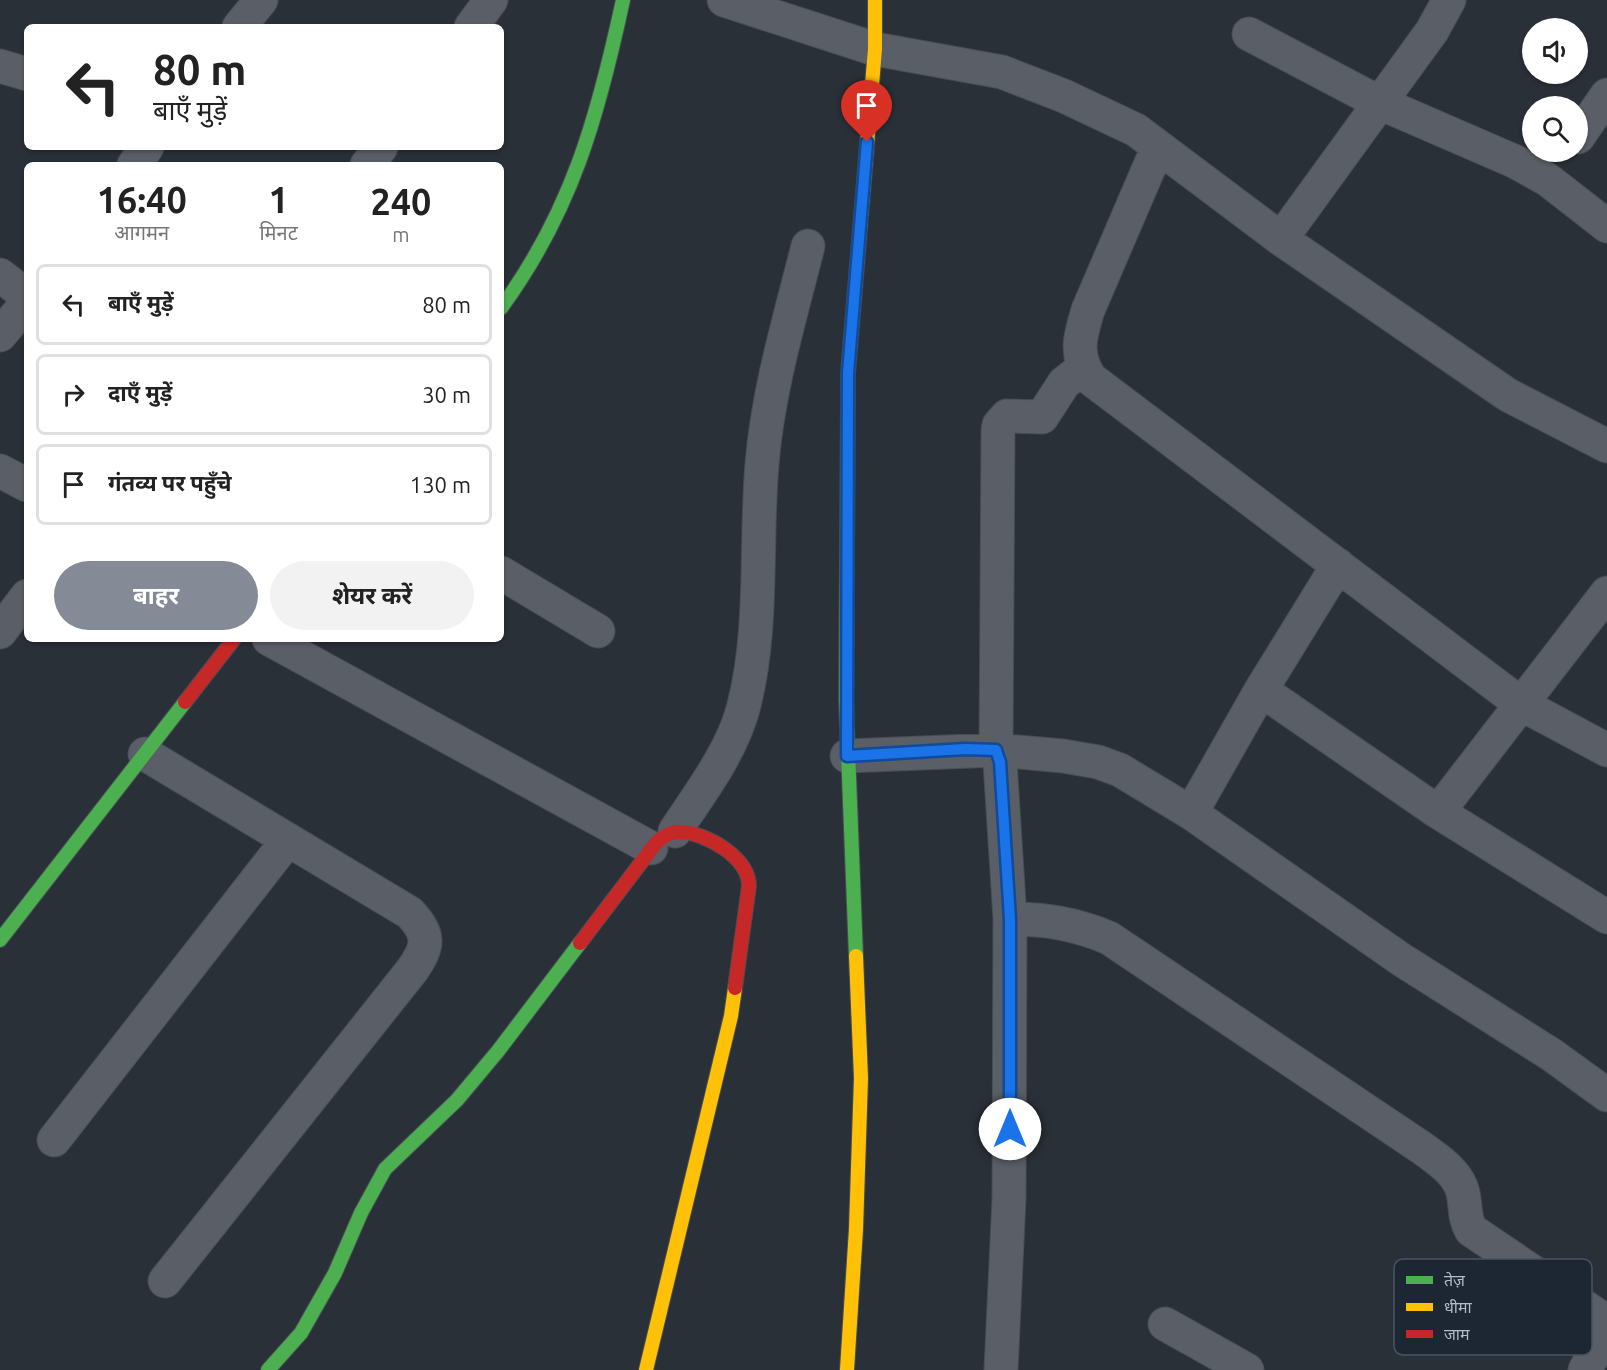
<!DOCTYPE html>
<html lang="hi">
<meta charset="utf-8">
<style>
:root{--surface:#fff;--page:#f2f2f2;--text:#222;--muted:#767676;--line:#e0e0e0;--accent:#848b96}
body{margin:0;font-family:Ubuntu,"Noto Sans Devanagari",sans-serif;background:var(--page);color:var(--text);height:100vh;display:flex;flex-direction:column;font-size:22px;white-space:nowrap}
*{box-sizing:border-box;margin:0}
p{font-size:20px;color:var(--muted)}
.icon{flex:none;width:33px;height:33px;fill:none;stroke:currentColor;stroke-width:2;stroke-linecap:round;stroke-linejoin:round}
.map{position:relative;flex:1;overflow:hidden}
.drawer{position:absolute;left:24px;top:162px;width:480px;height:480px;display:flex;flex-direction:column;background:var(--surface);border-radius:9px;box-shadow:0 2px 4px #0004}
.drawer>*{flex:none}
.banner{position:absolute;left:24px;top:24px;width:480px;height:126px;border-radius:9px;box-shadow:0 2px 4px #0004;background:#fff;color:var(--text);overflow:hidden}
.buttons{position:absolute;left:1522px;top:18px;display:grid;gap:12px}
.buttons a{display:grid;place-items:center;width:66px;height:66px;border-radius:50%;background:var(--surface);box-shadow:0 2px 4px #0004;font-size:30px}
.pin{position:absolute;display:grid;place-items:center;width:51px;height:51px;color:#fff;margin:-62px -26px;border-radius:50% 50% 50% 0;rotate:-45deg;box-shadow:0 0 6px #0007}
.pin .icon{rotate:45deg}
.me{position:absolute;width:66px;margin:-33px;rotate:0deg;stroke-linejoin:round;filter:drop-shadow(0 0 4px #0008)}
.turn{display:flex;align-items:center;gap:21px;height:126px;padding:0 30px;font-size:27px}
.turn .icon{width:78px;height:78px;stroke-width:2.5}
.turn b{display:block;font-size:42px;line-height:51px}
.eta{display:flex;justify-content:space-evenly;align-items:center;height:102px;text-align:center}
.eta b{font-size:36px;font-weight:700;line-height:42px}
.button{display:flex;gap:12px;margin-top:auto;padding:12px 30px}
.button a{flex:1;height:69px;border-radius:36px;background:var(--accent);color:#fff;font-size:24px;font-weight:700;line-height:69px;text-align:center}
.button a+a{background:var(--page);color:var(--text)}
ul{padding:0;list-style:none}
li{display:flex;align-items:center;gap:18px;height:81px;margin:0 12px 9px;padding:0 18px;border:3px solid var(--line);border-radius:9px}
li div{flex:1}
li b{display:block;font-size:22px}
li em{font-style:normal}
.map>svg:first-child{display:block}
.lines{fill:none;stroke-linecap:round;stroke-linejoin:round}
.street-casing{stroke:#484c53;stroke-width:35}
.fast-casing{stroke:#484c53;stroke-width:16}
.slow-casing{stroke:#484c53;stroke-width:16}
.jam-casing{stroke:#484c53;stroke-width:16}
.street{stroke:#5a5e66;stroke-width:33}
.fast{stroke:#4caf50;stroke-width:14}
.slow{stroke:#ffc107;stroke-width:14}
.jam{stroke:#c62828;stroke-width:14}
.route-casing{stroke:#114b97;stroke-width:15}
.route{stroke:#1a73e8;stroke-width:10}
.key{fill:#1d2633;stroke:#4a5360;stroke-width:1.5}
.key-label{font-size:16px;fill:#b4bcc9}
</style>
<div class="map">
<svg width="1607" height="1370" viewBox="0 0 1607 1370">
<rect width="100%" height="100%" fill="#2a3038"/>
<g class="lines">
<g class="street-casing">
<path id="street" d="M724 0 875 49 1002 72 1064 96 1136 130 1281 239 1508 395 1607 446
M239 27 261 0
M471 27 491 0
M1249 34 1380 103 1516 162 1548 180 1607 226
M0 66 27 74
M1578 137 1607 95
M1158 147 1088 310C1080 336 1074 355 1091 379L1521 704 1607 750
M134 165 147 147
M367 165 381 147
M1281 239 1432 31 1449 0
M0 275 27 296
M0 335 27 303
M0 471 27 485
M1338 565 1261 690 1438 812 1607 917
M501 573 598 631
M0 632 27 596
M269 639 651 848
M145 754 410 913C430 935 429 945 413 969L165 1281
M847 756 996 750 1063 756 1098 762 1120 770 1191 813 1402 960 1552 1055 1607 1095
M1438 812 1607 593
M1191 813 1261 690
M675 831C700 793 731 753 743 709 764 630 755 545 762 464 768 390 790 318 808 246
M1010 919C1046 919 1076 924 1109 938L1422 1148C1437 1159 1459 1173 1463 1193 1466 1206 1464 1218 1471 1230L1607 1322
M54 1140 287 841
M1165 1324 1247 1370
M1001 1370 1009 1199 1010 919 1000 762 996 750 998 431 999 425 1007 416 1042 417 1064 383 1083 368
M1585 1370 1607 1329"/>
</g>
<g class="fast-casing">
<path id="fast" d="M501 308C572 211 598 116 623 0
M848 406 846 700 856 956
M0 940 185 702
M268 1370 301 1333 335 1273 361 1213 385 1169 457 1100 498 1051 580 943"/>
</g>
<g class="slow-casing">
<path id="slow" d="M848 406V373L875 49V0
M646 1370 731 1016 735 988
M847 1370 856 1229 861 1078 856 956"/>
</g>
<g class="jam-casing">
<path id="jam" d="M185 702 234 639
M580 943 656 843C663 836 671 831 681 832 707 833 749 858 749 886L735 988"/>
</g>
<use href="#street" class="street"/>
<use href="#fast" class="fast"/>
<use href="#slow" class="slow"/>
<use href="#jam" class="jam"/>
</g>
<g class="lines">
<g class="route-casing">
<path id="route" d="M867 142 848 373 847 756 965 749 996 750 1000 762 1010 919V1129"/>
</g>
<use href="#route" class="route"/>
</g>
<rect x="1394" y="1259" width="198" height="96" rx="9" class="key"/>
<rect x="1406" y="1276" width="27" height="8" fill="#4caf50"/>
<rect x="1406" y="1303" width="27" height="8" fill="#ffc107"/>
<rect x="1406" y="1330" width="27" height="8" fill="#c62828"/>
<g class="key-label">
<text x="1444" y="1286">तेज़</text>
<text x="1444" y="1313">धीमा</text>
<text x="1444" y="1340">जाम</text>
</g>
</svg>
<div class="buttons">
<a><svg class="icon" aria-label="sound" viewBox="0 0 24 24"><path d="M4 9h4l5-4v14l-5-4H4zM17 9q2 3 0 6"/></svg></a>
<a><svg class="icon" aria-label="search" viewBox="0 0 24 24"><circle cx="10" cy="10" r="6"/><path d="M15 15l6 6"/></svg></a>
</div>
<div class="pin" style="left:867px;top:142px;background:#d93025"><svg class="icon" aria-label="arrive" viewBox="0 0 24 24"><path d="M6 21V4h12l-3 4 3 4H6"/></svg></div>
<svg class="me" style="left:1010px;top:1129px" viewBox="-20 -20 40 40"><circle r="19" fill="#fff"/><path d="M0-13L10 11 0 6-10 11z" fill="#1a73e8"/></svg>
<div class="banner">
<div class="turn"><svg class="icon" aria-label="left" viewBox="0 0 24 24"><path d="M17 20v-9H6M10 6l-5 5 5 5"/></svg><div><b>80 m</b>बाएँ मुड़ें</div></div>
</div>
<section class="drawer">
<div class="eta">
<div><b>16:40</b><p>आगमन</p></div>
<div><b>1</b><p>मिनट</p></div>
<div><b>240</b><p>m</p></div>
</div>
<ul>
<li><svg class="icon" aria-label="left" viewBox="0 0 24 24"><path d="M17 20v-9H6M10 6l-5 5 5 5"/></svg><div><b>बाएँ मुड़ें</b></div><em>80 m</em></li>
<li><svg class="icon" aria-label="right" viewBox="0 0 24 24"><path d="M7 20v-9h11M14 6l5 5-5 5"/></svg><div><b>दाएँ मुड़ें</b></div><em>30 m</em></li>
<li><svg class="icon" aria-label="arrive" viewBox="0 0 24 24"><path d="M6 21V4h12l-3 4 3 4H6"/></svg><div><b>गंतव्य पर पहुँचे</b></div><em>130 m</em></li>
</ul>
<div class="button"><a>बाहर</a><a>शेयर करें</a></div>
</section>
</div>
